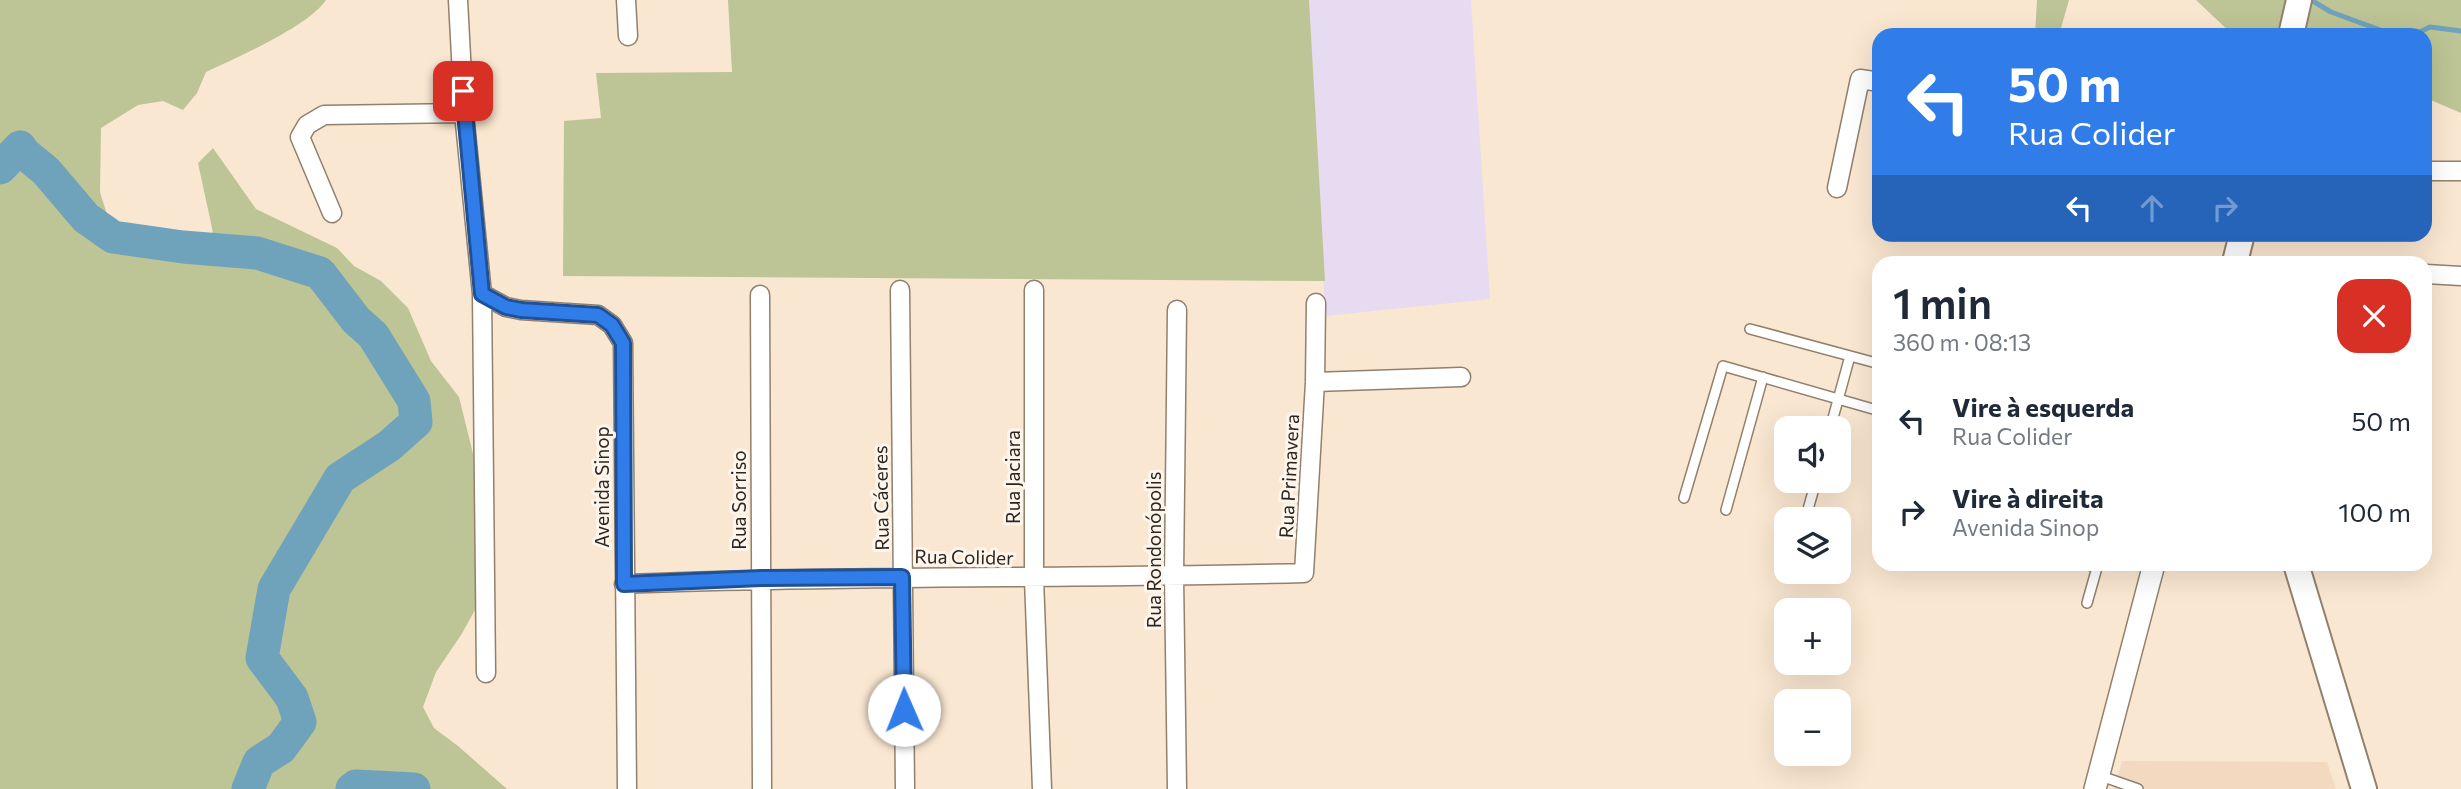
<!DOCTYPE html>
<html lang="pt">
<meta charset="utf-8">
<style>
:root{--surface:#fff;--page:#f2f2f3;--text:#1f2937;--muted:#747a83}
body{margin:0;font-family:Commissioner,sans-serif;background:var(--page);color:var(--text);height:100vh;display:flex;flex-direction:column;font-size:26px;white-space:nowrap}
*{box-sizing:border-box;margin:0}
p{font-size:23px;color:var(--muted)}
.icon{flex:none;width:38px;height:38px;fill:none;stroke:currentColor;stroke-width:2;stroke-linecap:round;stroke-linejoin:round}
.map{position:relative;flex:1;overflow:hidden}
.sheet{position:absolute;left:1872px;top:256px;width:560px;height:315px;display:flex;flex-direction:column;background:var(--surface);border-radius:21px;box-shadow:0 7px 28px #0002}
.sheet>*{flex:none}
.guide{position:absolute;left:1872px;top:28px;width:560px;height:214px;border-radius:21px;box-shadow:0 7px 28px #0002;background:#307de9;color:#fff;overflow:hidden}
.fabs{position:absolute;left:1774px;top:416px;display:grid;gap:14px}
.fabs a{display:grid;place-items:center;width:77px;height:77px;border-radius:14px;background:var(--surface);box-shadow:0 7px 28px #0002;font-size:35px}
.pin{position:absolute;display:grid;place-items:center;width:60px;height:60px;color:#fff;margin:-30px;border-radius:14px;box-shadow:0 4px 10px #0006}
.me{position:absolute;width:77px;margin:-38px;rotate:359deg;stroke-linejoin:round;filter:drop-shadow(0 0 5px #0008)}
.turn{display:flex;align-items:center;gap:24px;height:147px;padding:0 21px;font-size:32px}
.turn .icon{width:91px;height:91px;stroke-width:2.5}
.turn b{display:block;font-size:49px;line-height:60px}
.lanes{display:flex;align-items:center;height:66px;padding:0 21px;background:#0003;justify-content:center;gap:35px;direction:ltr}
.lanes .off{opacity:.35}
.round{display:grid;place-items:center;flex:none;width:74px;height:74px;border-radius:21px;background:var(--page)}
.summary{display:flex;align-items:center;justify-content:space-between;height:119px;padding:0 21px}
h1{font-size:42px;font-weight:600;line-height:52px}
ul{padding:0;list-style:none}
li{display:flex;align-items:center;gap:21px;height:91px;padding:0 21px}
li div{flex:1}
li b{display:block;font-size:26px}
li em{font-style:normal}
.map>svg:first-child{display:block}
.built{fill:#f3d9bf}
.industrial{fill:#e6dbf0}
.green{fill:#bdc495}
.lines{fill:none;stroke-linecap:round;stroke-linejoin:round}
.stream{stroke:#6fa2bb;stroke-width:5}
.river{stroke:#6fa2bb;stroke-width:33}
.service-casing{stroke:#91806c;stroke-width:12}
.minor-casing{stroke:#91806c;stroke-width:21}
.tertiary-casing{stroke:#91806c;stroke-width:24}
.secondary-casing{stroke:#91806c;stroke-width:28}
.service{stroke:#fff;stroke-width:9}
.minor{stroke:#fff;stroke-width:18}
.tertiary{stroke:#fff;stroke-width:21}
.secondary{stroke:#fff;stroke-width:24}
.route-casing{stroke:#1f5197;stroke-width:18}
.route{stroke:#307de9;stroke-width:12}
.labels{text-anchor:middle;stroke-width:6;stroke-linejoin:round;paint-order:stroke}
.street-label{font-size:19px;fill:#2c251d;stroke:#fef6ed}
</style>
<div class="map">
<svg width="2461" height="789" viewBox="0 0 2461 789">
<rect width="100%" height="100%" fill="#fae7d1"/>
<path class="built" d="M2122 761 2327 762 2336 789H2114Z"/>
<path class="industrial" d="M1309 0H1471L1490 299 1325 316Z"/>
<path class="green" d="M0 0H326C309 26 236 58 206 72L197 93 183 110 163 101 138 105 101 128 100 192 114 237 215 250 212 228 198 163 213 148 256 209 337 248 354 266 381 281 408 308 431 361 459 397 478 474V581L475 610 461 635 436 672 423 707 434 728 458 746 507 789H0Z
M728 0H1309L1325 281 563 276 564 121 601 118 596 73 732 72Z
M2037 0H2069L2059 35H2035Z
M2196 0H2461V113L2426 98V35H2233Z"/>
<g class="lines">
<path class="stream" d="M2311 0 2331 12 2394 35
M2414 35 2430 27 2461 31"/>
<path class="river" d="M0 168 20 147 24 153 46 171 86 218 113 237 183 247 257 253 320 273 356 320 373 335 414 401 416 422 389 446 340 478 274 589 262 658 292 698 300 722 281 748 259 762 248 789
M352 789 356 786 414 789"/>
<g class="service-casing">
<path id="service" d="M1750 329 1880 364
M1830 429 1850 356
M1684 498 1723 366 1880 411
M1726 510 1763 377
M1805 520 1816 481
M2083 564 2097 567
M2087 603 2098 564
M2098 775 2138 789"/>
</g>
<g class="minor-casing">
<path id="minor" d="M458 0 464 113 482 294 486 673
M626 0 628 36
M2426 171H2461
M1837 188 1860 79 1880 82
M332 213 300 137 307 125 324 115 464 113
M2426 274 2461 276
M900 290 905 789
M1034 290V579L1042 789
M482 294 506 307 521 310 598 315 612 325 623 343 627 789
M760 295 762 789
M1315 382 1461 377
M624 584C851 575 1077 579 1304 573L1315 382 1316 303
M1177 789 1174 577 1177 310"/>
</g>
<g class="tertiary-casing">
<path id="tertiary" d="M2095 789 2154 564"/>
</g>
<g class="secondary-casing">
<path id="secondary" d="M2291 35 2299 0
M2235 262 2242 234
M2296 564 2364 789"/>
</g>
<use href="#service" class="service"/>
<use href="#minor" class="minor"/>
<use href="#tertiary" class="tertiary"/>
<use href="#secondary" class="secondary"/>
</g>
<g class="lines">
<g class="route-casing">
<path id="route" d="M463 91 482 294 506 307 521 310 598 315 612 325 623 343 624 584 761 578 902 577 904 710"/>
</g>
<use href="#route" class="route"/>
</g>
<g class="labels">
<g class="street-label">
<text transform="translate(1289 476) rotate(-87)" y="7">Rua Primavera</text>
<text transform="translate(1013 477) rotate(-90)" y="7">Rua Jaciara</text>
<text transform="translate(602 487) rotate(-90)" y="7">Avenida Sinop</text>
<text transform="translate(881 498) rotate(-91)" y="7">Rua Cáceres</text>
<text transform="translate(739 500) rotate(-90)" y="7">Rua Sorriso</text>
<text transform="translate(1154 550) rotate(-90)" y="7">Rua Rondonópolis</text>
<text transform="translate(964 557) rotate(1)" y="7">Rua Colider</text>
</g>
</g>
</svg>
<div class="fabs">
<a><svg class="icon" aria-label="sound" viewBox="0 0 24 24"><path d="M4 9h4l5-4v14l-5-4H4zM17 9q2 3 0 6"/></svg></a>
<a><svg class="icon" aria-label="layers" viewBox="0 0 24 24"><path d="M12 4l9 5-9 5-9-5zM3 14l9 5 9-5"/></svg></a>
<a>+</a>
<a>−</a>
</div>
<div class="pin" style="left:463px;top:91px;background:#d93025"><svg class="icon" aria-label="arrive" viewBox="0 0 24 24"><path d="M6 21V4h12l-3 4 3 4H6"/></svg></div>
<svg class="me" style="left:904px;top:710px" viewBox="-20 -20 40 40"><circle r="19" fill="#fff"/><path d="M0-13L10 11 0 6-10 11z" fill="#307de9"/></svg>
<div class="guide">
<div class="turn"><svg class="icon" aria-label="left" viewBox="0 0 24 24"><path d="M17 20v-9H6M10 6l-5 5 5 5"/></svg><div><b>50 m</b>Rua Colider</div></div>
<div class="lanes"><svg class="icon" aria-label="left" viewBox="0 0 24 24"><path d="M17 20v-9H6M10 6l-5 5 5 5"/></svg><svg class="icon off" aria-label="ahead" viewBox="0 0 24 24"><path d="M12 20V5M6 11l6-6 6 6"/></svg><svg class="icon off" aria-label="right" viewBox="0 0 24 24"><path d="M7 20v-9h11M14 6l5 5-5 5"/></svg></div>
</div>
<section class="sheet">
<div class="summary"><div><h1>1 min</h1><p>360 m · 08:13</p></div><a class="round" style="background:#d93025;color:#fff"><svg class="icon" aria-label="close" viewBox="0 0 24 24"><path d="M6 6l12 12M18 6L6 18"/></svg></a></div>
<ul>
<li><svg class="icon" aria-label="left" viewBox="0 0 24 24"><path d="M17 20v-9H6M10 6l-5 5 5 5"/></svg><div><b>Vire à esquerda</b><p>Rua Colider</p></div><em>50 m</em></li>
<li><svg class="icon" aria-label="right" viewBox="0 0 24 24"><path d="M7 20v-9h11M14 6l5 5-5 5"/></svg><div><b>Vire à direita</b><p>Avenida Sinop</p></div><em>100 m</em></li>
</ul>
</section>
</div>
